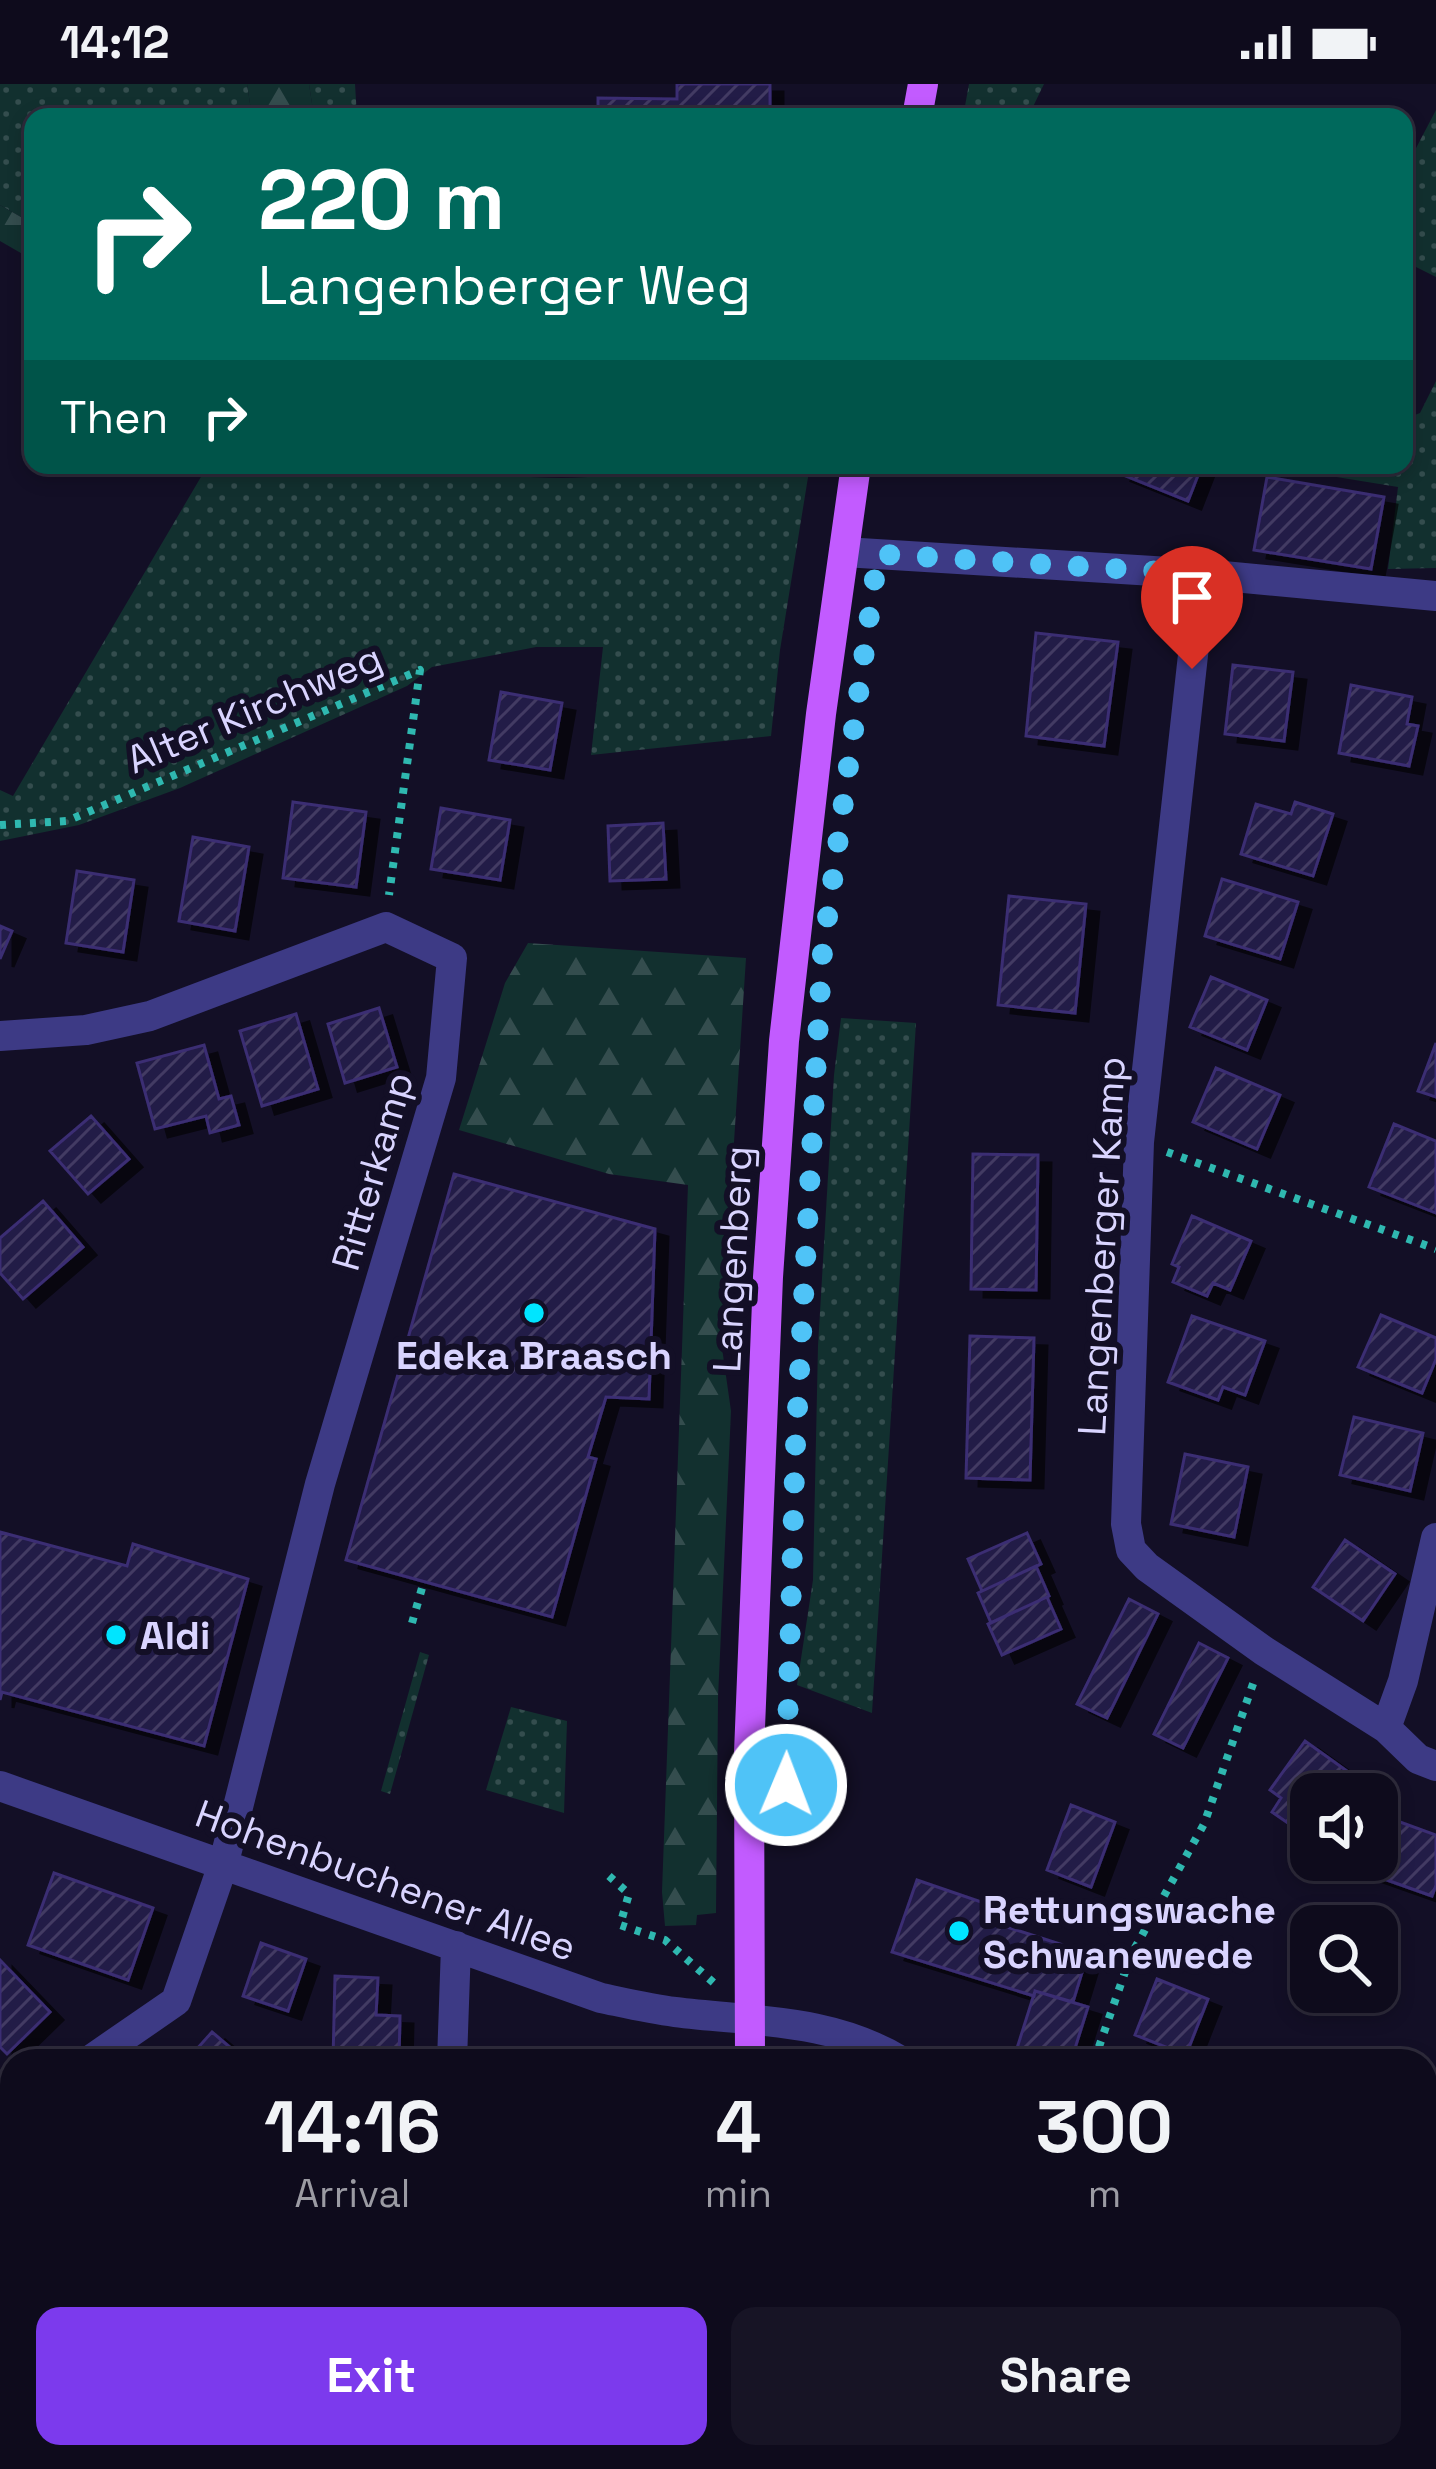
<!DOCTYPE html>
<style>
:root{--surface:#0e0b1c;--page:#171425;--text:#f1f3f6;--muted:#9b9ba3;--line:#2e2b3b;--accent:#7c3aed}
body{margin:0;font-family:"Space Grotesk",sans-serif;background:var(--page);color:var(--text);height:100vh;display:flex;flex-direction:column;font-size:45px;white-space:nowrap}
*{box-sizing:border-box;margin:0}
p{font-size:39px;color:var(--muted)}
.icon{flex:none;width:66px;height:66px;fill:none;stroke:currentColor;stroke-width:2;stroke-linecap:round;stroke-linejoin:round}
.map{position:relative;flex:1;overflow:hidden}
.panel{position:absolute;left:0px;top:1965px;width:1437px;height:420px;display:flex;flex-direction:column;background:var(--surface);border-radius:36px 36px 0 0;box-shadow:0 6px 18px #0003,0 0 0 3px var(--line)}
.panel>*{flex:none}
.banner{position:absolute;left:24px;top:24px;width:1389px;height:366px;border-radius:24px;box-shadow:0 6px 18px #0003,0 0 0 3px var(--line);background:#00695c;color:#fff;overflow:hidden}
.tools{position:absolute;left:1290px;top:1689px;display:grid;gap:24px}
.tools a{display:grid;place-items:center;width:108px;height:108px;border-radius:24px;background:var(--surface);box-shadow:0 6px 18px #0003,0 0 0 3px var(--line);font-size:60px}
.pin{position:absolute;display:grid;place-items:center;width:102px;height:102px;color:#fff;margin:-123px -51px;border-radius:50% 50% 50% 0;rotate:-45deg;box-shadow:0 0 12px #0007}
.pin .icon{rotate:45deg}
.me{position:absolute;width:132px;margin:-66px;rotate:1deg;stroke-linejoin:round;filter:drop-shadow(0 0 9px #0008)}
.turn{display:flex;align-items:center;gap:42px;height:252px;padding:0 36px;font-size:54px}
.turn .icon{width:156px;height:156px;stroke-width:2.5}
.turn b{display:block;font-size:84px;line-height:102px}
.then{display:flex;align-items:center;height:114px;padding:0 36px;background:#0003;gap:24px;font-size:45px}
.eta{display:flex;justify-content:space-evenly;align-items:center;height:204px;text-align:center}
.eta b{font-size:72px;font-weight:800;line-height:84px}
.action{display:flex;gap:24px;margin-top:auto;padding:24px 36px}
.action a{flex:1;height:138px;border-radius:24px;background:var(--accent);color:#fff;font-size:48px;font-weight:800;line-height:138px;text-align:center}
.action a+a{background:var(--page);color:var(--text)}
.status{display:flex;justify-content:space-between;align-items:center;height:84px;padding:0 60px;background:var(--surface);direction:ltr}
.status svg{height:33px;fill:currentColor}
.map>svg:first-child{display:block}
.grass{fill:url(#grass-dots)}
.forest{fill:url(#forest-firs)}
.building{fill:url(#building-hatch);stroke:#3b2d73;stroke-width:3;filter:url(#shadow)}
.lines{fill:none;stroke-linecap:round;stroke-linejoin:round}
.path{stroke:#2fb8b0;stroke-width:8;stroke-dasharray:6 9;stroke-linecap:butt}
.minor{stroke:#3d3a85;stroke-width:30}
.major{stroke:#c25bff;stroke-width:30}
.route{stroke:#4fc3f7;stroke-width:21;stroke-dasharray:0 37.8}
.poi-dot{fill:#00e5ff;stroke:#130f26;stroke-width:4.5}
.labels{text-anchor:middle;stroke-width:12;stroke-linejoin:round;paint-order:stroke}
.street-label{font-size:39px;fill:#d9d4ff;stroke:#130f26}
.poi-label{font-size:39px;font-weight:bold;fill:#d9d4ff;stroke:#130f26;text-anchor:start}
</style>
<div class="status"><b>14:12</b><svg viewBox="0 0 49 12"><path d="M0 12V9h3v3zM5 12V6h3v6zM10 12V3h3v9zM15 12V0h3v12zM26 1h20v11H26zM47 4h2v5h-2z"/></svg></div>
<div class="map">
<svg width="1436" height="2385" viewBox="0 0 1436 2385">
<defs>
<pattern id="grass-dots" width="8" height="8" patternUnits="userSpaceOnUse" patternTransform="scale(3)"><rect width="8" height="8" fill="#12302f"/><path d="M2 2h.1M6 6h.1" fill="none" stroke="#344d4e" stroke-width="1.8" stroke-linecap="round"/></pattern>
<pattern id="forest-firs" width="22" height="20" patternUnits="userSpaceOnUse" patternTransform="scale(3)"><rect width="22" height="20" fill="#12302f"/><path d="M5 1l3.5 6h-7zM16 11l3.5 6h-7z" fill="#344d4e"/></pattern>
<pattern id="building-hatch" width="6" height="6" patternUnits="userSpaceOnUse" patternTransform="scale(3)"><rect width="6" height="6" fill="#241b47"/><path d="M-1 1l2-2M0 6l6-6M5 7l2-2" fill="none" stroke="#433b63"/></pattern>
<filter id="shadow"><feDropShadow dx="13" dy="8" stdDeviation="0" flood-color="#0009"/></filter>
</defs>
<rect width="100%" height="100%" fill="#130f26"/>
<path class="grass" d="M0 0H247L252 33H33V140L0 121Z
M309 0H355L357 33H314Z
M969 0H1044L1028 33H963Z
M1436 26V193L1404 177V87Z
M1436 297V484L1388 485 1398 403 1312 389 1314 381H1404V335L1420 329Z
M208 381H441L442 386C508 390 585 404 648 381H810L780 566 771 652 591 671 603 563H536L432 583 407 602 180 704 79 741 0 757V706L13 712Z
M841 934 916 939 872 1629 797 1601 813 1496 818 1262 834 991Z
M420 1568 429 1571 390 1710 381 1707Z
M511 1623 567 1637 564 1729 486 1706Z"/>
<path class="forest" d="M247 0H309L314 33H252Z
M0 121 33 140V176L0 157Z
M528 859 746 874 721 1257 731 1327 718 1614 716 1829 697 1831 696 1841 665 1842 662 1808 688 1101 609 1090 459 1046 505 899Z
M642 2373H692L693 2385H638Z"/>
<path class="building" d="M677 0H770V33H598V14L677 15Z
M1121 381H1202L1188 417 1118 389Z
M1267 393 1384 413 1371 485 1254 466Z
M1036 549 1118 558 1104 662 1026 652Z
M1233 581 1293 588 1284 657 1225 650Z
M1351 601 1412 613 1407 640 1418 642 1409 682 1339 669Z
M501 608 562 619 550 686 489 676Z
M293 718 366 728 356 803 283 794Z
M1295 718 1333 730 1313 792 1241 770 1256 720 1291 730Z
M441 724 510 736 500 796 431 785Z
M663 739 666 795 610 797 608 742Z
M193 753 249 763 235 847 179 837Z
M77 787 134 796 123 868 66 859Z
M1222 795 1298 818 1280 875 1205 852Z
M1009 812 1086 820 1075 929 998 921Z
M0 842 12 847 0 875Z
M1211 893 1267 916 1247 966 1190 943Z
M379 924 397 983 345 999 328 940Z
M296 930 318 1005 262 1022 240 947Z
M1436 959V1013L1418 1007Z
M204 961 219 1015 231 1012 239 1041 210 1049 206 1032 155 1045 137 979Z
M1216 984 1280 1011 1257 1065 1193 1038Z
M91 1032 129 1075 88 1110 50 1067Z
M1394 1040 1436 1057V1129L1369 1103Z
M973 1070 1038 1071 1036 1206 971 1205Z
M454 1090 655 1145 649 1315 606 1313 588 1373 596 1375 552 1533 346 1476Z
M43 1117 83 1163 23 1215 0 1189V1154Z
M1192 1132 1251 1157 1230 1206 1213 1199 1207 1212 1173 1198 1179 1183 1172 1180Z
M1381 1231 1436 1254V1275L1422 1309 1358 1283Z
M1192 1232 1265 1257 1245 1311 1223 1303 1218 1316 1168 1298Z
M970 1252 1034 1254 1030 1396 966 1394Z
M1354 1333 1423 1349 1410 1407 1340 1391Z
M1185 1370 1248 1383 1234 1453 1171 1440Z
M0 1448 127 1482 133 1460 248 1495 204 1662 2 1608 0 1616Z
M1027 1449 1041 1480 982 1507 968 1475Z
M1345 1456 1395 1490 1363 1537 1313 1503Z
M1036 1482 1049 1512 991 1539 978 1509Z
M1047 1513 1061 1545 1002 1571 988 1540Z
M1129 1515 1158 1530 1107 1634 1077 1620Z
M1199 1559 1228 1574 1183 1664 1154 1650Z
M1305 1657 1372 1705 1368 1710H1311V1755L1272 1728 1281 1714 1270 1706Z
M1071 1721 1115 1738 1091 1803 1047 1786Z
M1389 1734 1436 1751V1801L1432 1812 1370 1790Z
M54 1789 153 1824 128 1896 28 1861Z
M917 1796 990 1821 985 1836 1088 1869 1073 1918 1035 1907 1034 1912 892 1868Z
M261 1859 306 1875 288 1927 243 1912Z
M0 1876 50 1928 7 1970 0 1963Z
M335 1892 378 1894 376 1931 400 1932 399 1977H333Z
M1157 1895 1208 1915 1186 1971 1135 1951Z
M1035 1907 1088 1923 1071 1977H1013Z
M212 1948 246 1977H186Z
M0 2218 12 2232V2240L0 2251Z
M1425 2256 1436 2260 1435 2307 1425 2303Z
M229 2373H326L337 2384 241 2385Z
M1134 2373H1164L1200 2385H1130Z"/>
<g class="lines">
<path class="path" d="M541 381H576
M0 741 67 737 420 586 389 811
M1167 1068 1436 1165
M412 1539 424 1497
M609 1792 629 1810 620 1841 665 1856 715 1900
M1094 1977 1131 1871 1204 1740 1254 1597"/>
<path class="minor" d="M844 468 1202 490 1436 512
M1202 490 1139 1058 1126 1440 1131 1466 1147 1483 1264 1567 1386 1644 1418 1675 1436 1682
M0 952 86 946 150 932 386 843 452 874 441 994 320 1400 224 1778 176 1917 89 1977
M1386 1644 1403 1597 1436 1454
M0 1702 601 1914C625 1919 650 1925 675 1928 754 1938 830 1934 901 1977
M452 1977 456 1862
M0 2039 12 2030
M1425 2185 1436 2189
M408 2385 420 2373"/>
<path class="major" d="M917 33 923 0
M750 1977 749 1669 768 1193 784 957 821 630 856 381
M734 2385 735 2373"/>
</g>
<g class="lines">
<path class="route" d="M786 1701 795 1371 822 873 878 470 1202 490 1192 585"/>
</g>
<g class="poi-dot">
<circle cx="534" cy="1229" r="12"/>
<circle cx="116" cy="1551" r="12"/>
<circle cx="959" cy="1847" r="12"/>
</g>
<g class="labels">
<g class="street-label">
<text transform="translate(254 624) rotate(-23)" y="14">Alter Kirchweg</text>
<text transform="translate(372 1087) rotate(-74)" y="14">Ritterkamp</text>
<text transform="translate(1101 1162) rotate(-87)" y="14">Langenberger Kamp</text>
<text transform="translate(732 1175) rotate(-87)" y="14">Langenberg</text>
<text transform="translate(386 1796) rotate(20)" y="14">Hohenbuchener Allee</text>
</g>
<g class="poi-label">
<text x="534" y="1285" text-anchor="middle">Edeka Braasch</text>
<text x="140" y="1565">Aldi</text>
<text x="983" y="1839">Rettungswache<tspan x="983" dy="45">Schwanewede</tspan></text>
</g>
</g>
</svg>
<div class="tools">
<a><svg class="icon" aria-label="sound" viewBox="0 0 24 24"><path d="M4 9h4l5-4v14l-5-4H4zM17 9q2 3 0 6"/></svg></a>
<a><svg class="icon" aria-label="search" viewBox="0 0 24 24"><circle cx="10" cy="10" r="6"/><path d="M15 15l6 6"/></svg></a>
</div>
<div class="pin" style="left:1192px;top:585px;background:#d93025"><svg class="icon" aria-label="arrive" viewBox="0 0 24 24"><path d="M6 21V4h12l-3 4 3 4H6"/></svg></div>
<svg class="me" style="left:786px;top:1701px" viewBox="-20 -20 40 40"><circle r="17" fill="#4fc3f7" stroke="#fff" stroke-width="3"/><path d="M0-11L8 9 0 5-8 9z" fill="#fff"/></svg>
<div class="banner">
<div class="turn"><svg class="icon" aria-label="right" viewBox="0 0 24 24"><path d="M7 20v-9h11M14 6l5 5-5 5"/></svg><div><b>220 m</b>Langenberger Weg</div></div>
<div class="then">Then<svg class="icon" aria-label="right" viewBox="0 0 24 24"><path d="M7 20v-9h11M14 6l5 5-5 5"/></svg></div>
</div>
<section class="panel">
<div class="eta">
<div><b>14:16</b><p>Arrival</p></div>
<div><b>4</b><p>min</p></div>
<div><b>300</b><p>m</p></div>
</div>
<div class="action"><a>Exit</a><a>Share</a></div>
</section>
</div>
